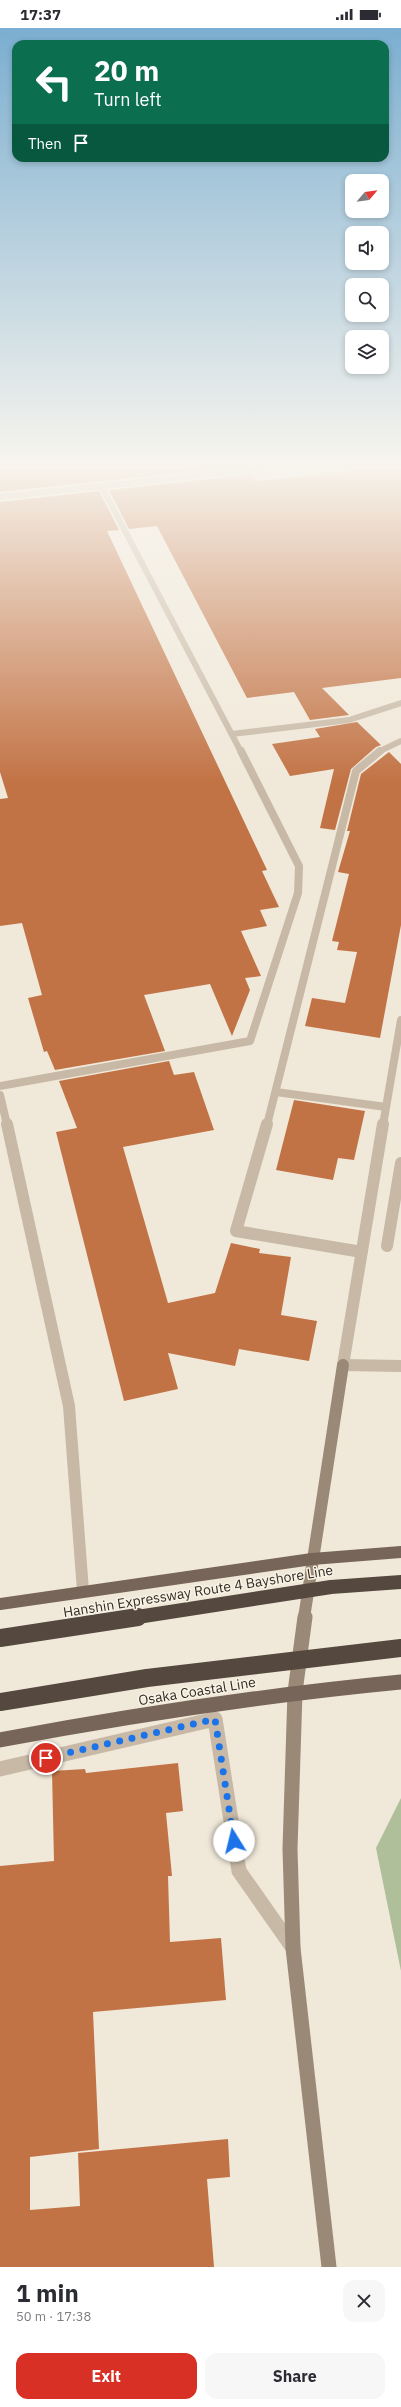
<!DOCTYPE html>
<meta charset="utf-8">
<style>
:root{--surface:#fff;--page:#f7f7f7;--text:#2b2b33;--muted:#7c7c81;--accent:#d93025}
body{margin:0;font-family:"IBM Plex Sans",sans-serif;background:var(--page);color:var(--text);height:100vh;display:flex;flex-direction:column;font-size:15px;white-space:nowrap}
*{box-sizing:border-box;margin:0}
p{font-size:13px;color:var(--muted)}
.icon{flex:none;width:22px;height:22px;fill:none;stroke:currentColor;stroke-width:2;stroke-linecap:round;stroke-linejoin:round}
.map{position:relative;height:2239px;overflow:hidden}
.drawer{display:flex;flex-direction:column;background:var(--surface);flex:1}
.drawer>*{flex:none}
.guide{position:absolute;left:12px;top:12px;width:377px;height:122px;border-radius:12px;box-shadow:0 2px 6px #0003;background:#0b6e4f;color:#fff;overflow:hidden}
.needle{width:26px;rotate:61deg}
.buttons{position:absolute;left:345px;top:146px;display:grid;gap:8px}
.buttons a{display:grid;place-items:center;width:44px;height:44px;border-radius:8px;background:var(--surface);box-shadow:0 2px 6px #0003;font-size:20px}
.pin{position:absolute;display:grid;place-items:center;width:34px;height:34px;color:#fff;margin:-17px;border:2px solid #fff;border-radius:50%;box-shadow:0 1px 4px #0007}
.me{position:absolute;width:44px;margin:-22px;rotate:351deg;stroke-linejoin:round;filter:drop-shadow(0 0 3px #0008)}
.turn{display:flex;align-items:center;gap:14px;height:84px;padding:0 16px;font-size:18px}
.turn .icon{width:52px;height:52px;stroke-width:2.5}
.turn b{display:block;font-size:28px;line-height:34px}
.then{display:flex;align-items:center;height:38px;padding:0 16px;background:#0003;gap:8px;font-size:15px}
.round{display:grid;place-items:center;flex:none;width:42px;height:42px;border-radius:12px;background:var(--page)}
.overview{display:flex;align-items:center;justify-content:space-between;height:68px;padding:0 16px}
h1{font-size:24px;font-weight:700;line-height:30px}
.cta{display:flex;gap:8px;margin-top:auto;padding:8px 16px}
.cta a{flex:1;height:46px;border-radius:12px;background:var(--accent);color:#fff;font-size:16px;font-weight:700;line-height:46px;text-align:center}
.cta a+a{background:var(--page);color:var(--text)}
.status{display:flex;justify-content:space-between;align-items:center;height:28px;padding:0 20px;background:var(--surface);direction:ltr}
.status svg{height:11px;fill:currentColor}
.map>svg:first-child{display:block}
.green{fill:#aebf9a}
.building{fill:#c27345}
.lines{fill:none;stroke-linecap:round;stroke-linejoin:round}
.lane-far2{stroke:#c8b9a6;stroke-width:6}
.lane-far1{stroke:#c8b9a6;stroke-width:8}
.lane{stroke:#c8b9a6;stroke-width:12}
.street-far1{stroke:#c8b9a6;stroke-width:12}
.street{stroke:#c8b9a6;stroke-width:15}
.secondary-far1{stroke:#9b8977;stroke-width:12}
.secondary{stroke:#9b8977;stroke-width:15}
.primary-far1{stroke:#766558;stroke-width:12}
.primary{stroke:#766558;stroke-width:15}
.highway-bridge-far1{stroke:#55483e;stroke-width:14}
.highway-bridge{stroke:#55483e;stroke-width:18}
.route{stroke:#1a73e8;stroke-width:7;stroke-dasharray:0 12.6}
.labels{text-anchor:middle;stroke-width:3;stroke-linejoin:round;paint-order:stroke}
.near-street-label{font-size:14px;fill:#342c26;stroke:#f8f2e5}
</style>
<div class="status"><b>17:37</b><svg viewBox="0 0 49 12"><path d="M0 12V9h3v3zM5 12V6h3v6zM10 12V3h3v9zM15 12V0h3v12zM26 1h20v11H26zM47 4h2v5h-2z"/></svg></div>
<div class="map">
<svg width="401" height="2239" viewBox="0 0 401 2239">
<rect width="100%" height="100%" fill="#f0e8d9"/>
<path class="green" d="M401 1770V1943L376 1820Z"/>
<path class="building" d="M0 441H216L0 464Z
M371 441H401V650L322 660 349 687 310 692 294 664 247 670 157 498 129 501 109 462 255 446 256 453Z
M99 463 119 502 107 503 267 842 262 843 279 879 260 882 267 898 241 903 261 948 245 950 250 962 232 1008 210 956 144 967 165 1023 55 1042 47 1023 44 1024 28 970 42 967 22 895 0 898V771L8 770 0 744V474Z
M357 694 381 717 376 719 351 741 335 802 320 800 334 741 290 748 272 716 320 709 315 701Z
M389 724 401 736V897L380 1010 305 998 312 970 345 975 357 924 337 922 339 914 332 913 349 846 338 844 350 803H347L361 746Z
M169 1033 174 1047 194 1044 214 1102 123 1119 168 1275 215 1265 231 1215 260 1221 259 1225 291 1229 281 1287 317 1293 309 1333 239 1321 235 1338 168 1325 178 1361 124 1373 56 1104 77 1100 59 1053Z
M294 1072 365 1083 354 1132 338 1130 333 1152 276 1142Z
M178 1735 183 1783 166 1785 172 1848H168L170 1914 221 1910 226 1972 93 1984 99 2121 30 2129V2182L80 2178 78 2125 228 2111 230 2149 207 2151 214 2239H0V1838L54 1833 52 1743 85 1741 86 1745Z"/>
<g class="lines">
<path class="lane-far2" d="M102 459 241 724
M0 469 261 441
M232 706 349 692 401 675
M378 724 401 713"/>
<path class="lane-far1" d="M0 1058 250 1013 298 865 299 838 241 723
M276 1064 386 1079
M0 1067 7 1097
M267 1097 356 743 380 723
M383 1097 401 992"/>
<path class="lane" d="M7 1096 69 1378 83 1563
M267 1096 236 1203 362 1224
M387 1218 401 1135
M343 1337 383 1096"/>
<path class="street-far1" d="M343 1337 401 1338"/>
<path class="street" d="M0 1741 215 1691 239 1843 293 1920"/>
<path class="secondary-far1" d="M304 1590 343 1337"/>
<path class="secondary" d="M305 1589 295 1664 290 1821 293 1920 329 2239"/>
<path class="primary-far1" d="M0 1576 312 1531 401 1524"/>
<path class="primary" d="M0 1712C133 1687 266 1667 401 1654"/>
<path class="highway-bridge-far1" d="M131 1590 331 1559 401 1554"/>
<path class="highway-bridge" d="M0 1610 138 1589
M0 1674 147 1650 401 1620"/>
</g>
<linearGradient id="sky" x2="0" y2="1"><stop stop-color="#7baed0"/><stop offset="0.58" stop-color="#f8f5ee"/><stop offset="1" stop-color="#f8f5ee" stop-opacity="0"/></linearGradient>
<rect width="401" height="755" fill="url(#sky)"/>
<g class="lines">
<path class="route" d="M46 1730 215 1691 234 1813"/>
</g>
<g class="labels">
<g class="near-street-label">
<text transform="translate(198 1563) rotate(-9)" y="5">Hanshin Expressway Route 4 Bayshore Line</text>
<text transform="translate(197 1663) rotate(-9)" y="5">Osaka Coastal Line</text>
</g>
</g>
</svg>
<div class="buttons">
<a><svg class="needle" viewBox="-14 -14 28 28"><path d="M0-13l5 13h-10z" fill="#e53935"/><path d="M0 13l5-13h-10z" fill="#7c7c81"/></svg></a>
<a><svg class="icon" aria-label="sound" viewBox="0 0 24 24"><path d="M4 9h4l5-4v14l-5-4H4zM17 9q2 3 0 6"/></svg></a>
<a><svg class="icon" aria-label="search" viewBox="0 0 24 24"><circle cx="10" cy="10" r="6"/><path d="M15 15l6 6"/></svg></a>
<a><svg class="icon" aria-label="layers" viewBox="0 0 24 24"><path d="M12 4l9 5-9 5-9-5zM3 14l9 5 9-5"/></svg></a>
</div>
<div class="pin" style="left:46px;top:1730px;background:#d93025"><svg class="icon" aria-label="arrive" viewBox="0 0 24 24"><path d="M6 21V4h12l-3 4 3 4H6"/></svg></div>
<svg class="me" style="left:234px;top:1813px" viewBox="-20 -20 40 40"><circle r="19" fill="#fff"/><path d="M0-13L10 11 0 6-10 11z" fill="#1a73e8"/></svg>
<div class="guide">
<div class="turn"><svg class="icon" aria-label="left" viewBox="0 0 24 24"><path d="M17 20v-9H6M10 6l-5 5 5 5"/></svg><div><b>20 m</b>Turn left</div></div>
<div class="then">Then<svg class="icon" aria-label="arrive" viewBox="0 0 24 24"><path d="M6 21V4h12l-3 4 3 4H6"/></svg></div>
</div>
</div>
<section class="drawer">
<div class="overview"><div><h1>1 min</h1><p>50 m · 17:38</p></div><a class="round"><svg class="icon" aria-label="close" viewBox="0 0 24 24"><path d="M6 6l12 12M18 6L6 18"/></svg></a></div>
<div class="cta"><a>Exit</a><a>Share</a></div>
</section>
